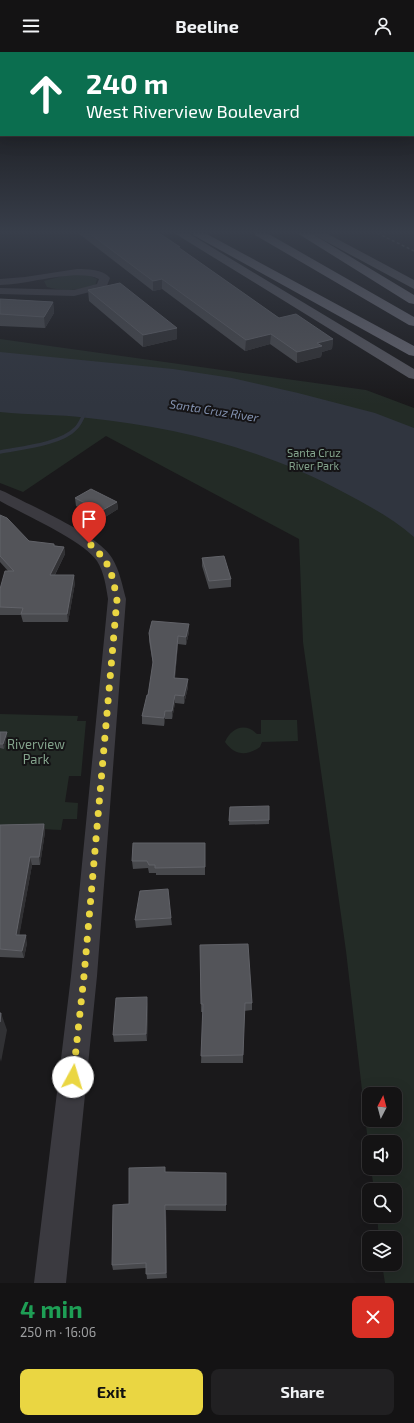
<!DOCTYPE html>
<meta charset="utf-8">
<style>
:root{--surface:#141314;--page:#212022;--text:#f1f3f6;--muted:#9d9ea0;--line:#333234;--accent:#ead642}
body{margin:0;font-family:"Exo 2",sans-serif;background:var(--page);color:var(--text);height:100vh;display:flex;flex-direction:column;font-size:15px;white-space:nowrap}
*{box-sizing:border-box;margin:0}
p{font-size:13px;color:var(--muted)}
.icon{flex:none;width:22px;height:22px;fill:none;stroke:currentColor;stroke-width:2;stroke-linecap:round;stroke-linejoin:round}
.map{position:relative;height:1231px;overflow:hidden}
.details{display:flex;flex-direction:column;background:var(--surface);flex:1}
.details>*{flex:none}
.banner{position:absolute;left:0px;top:0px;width:414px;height:84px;box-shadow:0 4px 16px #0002,0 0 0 1px var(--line);background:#0b6e4f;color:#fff;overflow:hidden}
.needle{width:26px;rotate:6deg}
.controls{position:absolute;left:362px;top:1035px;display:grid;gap:8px}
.controls a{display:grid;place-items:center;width:40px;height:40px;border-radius:8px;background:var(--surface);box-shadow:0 4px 16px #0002,0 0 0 1px var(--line);font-size:20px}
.pin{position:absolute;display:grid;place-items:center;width:34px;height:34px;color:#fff;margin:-41px -17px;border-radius:50% 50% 50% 0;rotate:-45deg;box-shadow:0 0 4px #0007}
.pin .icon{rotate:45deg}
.me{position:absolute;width:44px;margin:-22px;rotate:6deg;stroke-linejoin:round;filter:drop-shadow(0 0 3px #0008)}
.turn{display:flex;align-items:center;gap:14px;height:84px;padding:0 20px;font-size:18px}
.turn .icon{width:52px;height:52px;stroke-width:2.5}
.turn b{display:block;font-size:28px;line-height:34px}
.round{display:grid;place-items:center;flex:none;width:42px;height:42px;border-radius:8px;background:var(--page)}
.overview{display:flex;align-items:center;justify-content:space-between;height:68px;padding:0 20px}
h1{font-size:24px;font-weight:700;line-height:30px;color:#1e9e55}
.action{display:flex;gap:8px;margin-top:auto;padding:8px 20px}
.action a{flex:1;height:46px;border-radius:8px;background:var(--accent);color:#111;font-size:16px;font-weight:700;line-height:46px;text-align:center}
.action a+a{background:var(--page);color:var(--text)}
header{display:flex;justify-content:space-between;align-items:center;height:52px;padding:0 20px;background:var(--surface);font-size:18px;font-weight:700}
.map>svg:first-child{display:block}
.green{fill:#232b26;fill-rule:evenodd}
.water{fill:#30353f}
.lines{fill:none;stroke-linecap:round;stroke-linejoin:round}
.stream{stroke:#30353f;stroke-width:3.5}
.minor{fill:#3b3a40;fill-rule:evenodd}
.major{fill:#57575f;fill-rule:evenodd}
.highway{fill:#676771;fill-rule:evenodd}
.rail{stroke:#525259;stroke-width:1.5;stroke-dasharray:3 2.5;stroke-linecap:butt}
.wall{fill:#48494d}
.shaded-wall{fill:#313134}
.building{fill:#535459;stroke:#616268}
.route{stroke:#ead642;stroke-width:7;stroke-dasharray:0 12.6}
.labels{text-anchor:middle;stroke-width:4;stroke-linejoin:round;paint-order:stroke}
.far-park-label{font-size:11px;fill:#84a48d;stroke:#151416}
.far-water-label{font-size:12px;font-style:italic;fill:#8594b3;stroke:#151416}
.park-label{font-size:13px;fill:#84a48d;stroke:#151416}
</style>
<header><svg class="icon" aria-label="menu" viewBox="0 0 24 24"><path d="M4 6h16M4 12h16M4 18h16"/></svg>Beeline<svg class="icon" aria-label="person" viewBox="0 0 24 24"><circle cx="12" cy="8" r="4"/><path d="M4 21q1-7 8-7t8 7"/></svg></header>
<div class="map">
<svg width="414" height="1231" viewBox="0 0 414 1231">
<rect width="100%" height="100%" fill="#1a191b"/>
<path class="green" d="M70 222 88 223 97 227 95 234C78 238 64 240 47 235L44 229Z
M0 287 366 338 414 356V1231H385L382 1212H395V1186H379L377 1164H395V1138H374L371 1116H395V1090H369V1099L346 899 303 590 299 487 106 384 23 440 0 431ZM369 1042H395V1068H369Z
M0 662 78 664 77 669H86L81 724H69L65 750 78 751 77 767H63L61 778 0 775Z
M261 668H297L298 689 262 690 260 695C247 704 235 704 225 690 231 676 245 670 257 682H261Z"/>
<path class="water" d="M0 300 173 317 232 326 298 341 375 361 414 376V485C394 467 369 454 345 441 266 398 177 375 88 366 59 362 29 363 0 360Z"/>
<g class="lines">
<path class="stream" d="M0 400C20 396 61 392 75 377 80 373 82 366 85 361"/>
<path class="minor" d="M77 217C87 217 103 217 110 226L106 236 74 244 0 242V236L74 238 97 232 99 227C76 216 28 233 0 233V227L25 225Z
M0 438 5 440C31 454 99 483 112 506 120 519 122 533 126 547L97 924 66 1231H34L71 924 108 547C106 534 104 520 97 509 84 489 23 462 0 449Z"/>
<path class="major" d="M174 181H188L414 317V327L409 326Z
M312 181H326L414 228V237L314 183Z"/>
<path class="highway" d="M192 181H205L414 294V304L409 303 193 183Z
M254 181H267L414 265V274L409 273 255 183Z
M297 181H311L414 243V252L409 251Z"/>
<path class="rail" d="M377 181 414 199"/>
</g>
<path class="wall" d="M78 181H159L180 197 279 266 333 287 332 297 322 300 321 305 297 311 270 292 245 299 162 237 153 239Z
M88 238 177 276V287L143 295 89 249Z
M0 247 53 250 54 261 45 276 0 274Z
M75 446 117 450 118 457 102 467 76 454Z
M0 463 29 489 64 495 65 502 55 523 75 531 68 570H23L21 563H0V537L8 519 0 510Z
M202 506 231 527V535L209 537 202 514Z
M189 580 186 593 178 592 175 626 188 627V635L184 652 175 651 172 667H165L164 674 142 672V664L148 643 153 612 149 589V581Z
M0 680H7V684L4 697 0 696Z
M230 755 269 768V772L229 773Z
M44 772 45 780 40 813H32L19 883 27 891 24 906 0 905V773Z
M205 791V823H156V821H149L148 816 133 817 132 809Z
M171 866 172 873 136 876 135 868Z
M200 893 252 951V958L244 959 243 1011H201L203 960H201Z
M148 953 147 989 114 990 113 983Z
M166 1120 226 1153V1159L166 1158 167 1226 147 1227 146 1216 113 1218 112 1213 129 1152Z"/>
<path class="shaded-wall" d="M162 227V237L153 239V229Z
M53 250 54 261 45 276 44 265Z
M177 276V287L143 295V283Z
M271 282 270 292 245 299 246 288Z
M333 287 332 297 322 300 321 305 297 311V300L317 291Z
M117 450 118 457 102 467 101 459Z
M64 495 65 502 51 530 50 523Z
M74 523 75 531 68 570 67 562Z
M189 572V580L186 593V585Z
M178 584V592L174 634V626Z
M188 627V635L184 652V644Z
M175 643V651L172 667V659Z
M165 659V667L164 674V666Z
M7 680V684L4 697 3 692Z
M44 772 45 780 40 813 39 805Z
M30 805 32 813 18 891 16 883Z
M26 883 27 891 24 906 22 899Z
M147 945 148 953 147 989 146 982Z
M1 961 7 978 1 1010 0 1006V970Z
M165 1153 166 1158 167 1226 166 1221Z"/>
<path class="building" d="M89 181H159L180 195H178L279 266 296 262 333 287 317 291 322 294 297 300 271 282 246 288 162 227 153 229Z
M120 231 177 276 143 283 88 238Z
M0 247 53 250 44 265 0 262Z
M91 437 117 450 101 459 75 446Z
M0 463 7 466 29 489 54 492V494L64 495 50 523H74L67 562H21L23 556 0 555V537L5 519H14L0 504Z
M224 504 231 527 209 529 202 506Z
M152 569 189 572 186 585 178 584 174 626 188 627 184 644 175 643 172 659H165L164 666 142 664 147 643H148L153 610 149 581Z
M0 680H7L3 692H0Z
M269 754V768L229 769 230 755Z
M44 772 39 805H30L16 883H26L22 899 0 897V773Z
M133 791H205V815L155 816V813H149L147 809H132Z
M168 837 171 866 135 868 140 839Z
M248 892 252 951H245L243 1003 201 1004 203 952H201L200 893Z
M147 945 146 982 113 983 116 946Z
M0 961H1L0 970Z
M165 1115V1120L226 1121V1153H165L166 1221 146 1222V1211L112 1213 113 1153 129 1152V1116Z"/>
<linearGradient id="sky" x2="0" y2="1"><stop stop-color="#0e0e0f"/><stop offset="0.51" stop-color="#383e4a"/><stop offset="1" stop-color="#383e4a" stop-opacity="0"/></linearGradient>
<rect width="414" height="353" fill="url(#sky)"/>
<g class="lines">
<path class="route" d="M73 1025 84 924 117 547C111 518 111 512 89 491"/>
</g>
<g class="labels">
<g class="far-park-label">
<text x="314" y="405">Santa Cruz<tspan x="314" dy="13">River Park</tspan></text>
</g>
<g class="far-water-label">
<text transform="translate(214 359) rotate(9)" y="4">Santa Cruz River</text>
</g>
<g class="park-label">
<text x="36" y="697">Riverview<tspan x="36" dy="15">Park</tspan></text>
</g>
</g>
</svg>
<div class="controls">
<a><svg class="needle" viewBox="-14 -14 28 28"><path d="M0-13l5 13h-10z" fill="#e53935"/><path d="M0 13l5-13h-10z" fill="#9d9ea0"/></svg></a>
<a><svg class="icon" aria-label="sound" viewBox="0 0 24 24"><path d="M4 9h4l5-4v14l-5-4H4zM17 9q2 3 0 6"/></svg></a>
<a><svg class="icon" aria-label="search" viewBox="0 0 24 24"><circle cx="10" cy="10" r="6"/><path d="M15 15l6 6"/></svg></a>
<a><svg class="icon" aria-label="layers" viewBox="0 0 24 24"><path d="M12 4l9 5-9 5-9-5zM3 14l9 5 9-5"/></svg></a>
</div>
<div class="pin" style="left:89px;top:491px;background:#d93025"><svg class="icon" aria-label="arrive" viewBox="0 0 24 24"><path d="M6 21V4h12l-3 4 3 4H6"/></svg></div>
<svg class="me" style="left:73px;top:1025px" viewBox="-20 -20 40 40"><circle r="19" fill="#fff"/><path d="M0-13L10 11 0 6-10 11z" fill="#ead642"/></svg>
<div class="banner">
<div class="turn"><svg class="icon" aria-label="ahead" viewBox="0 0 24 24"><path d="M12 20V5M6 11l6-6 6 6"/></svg><div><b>240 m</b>West Riverview Boulevard</div></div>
</div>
</div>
<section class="details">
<div class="overview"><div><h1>4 min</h1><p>250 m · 16:06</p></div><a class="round" style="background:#d93025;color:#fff"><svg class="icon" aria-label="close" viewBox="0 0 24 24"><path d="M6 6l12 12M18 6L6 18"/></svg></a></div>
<div class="action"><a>Exit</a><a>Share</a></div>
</section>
